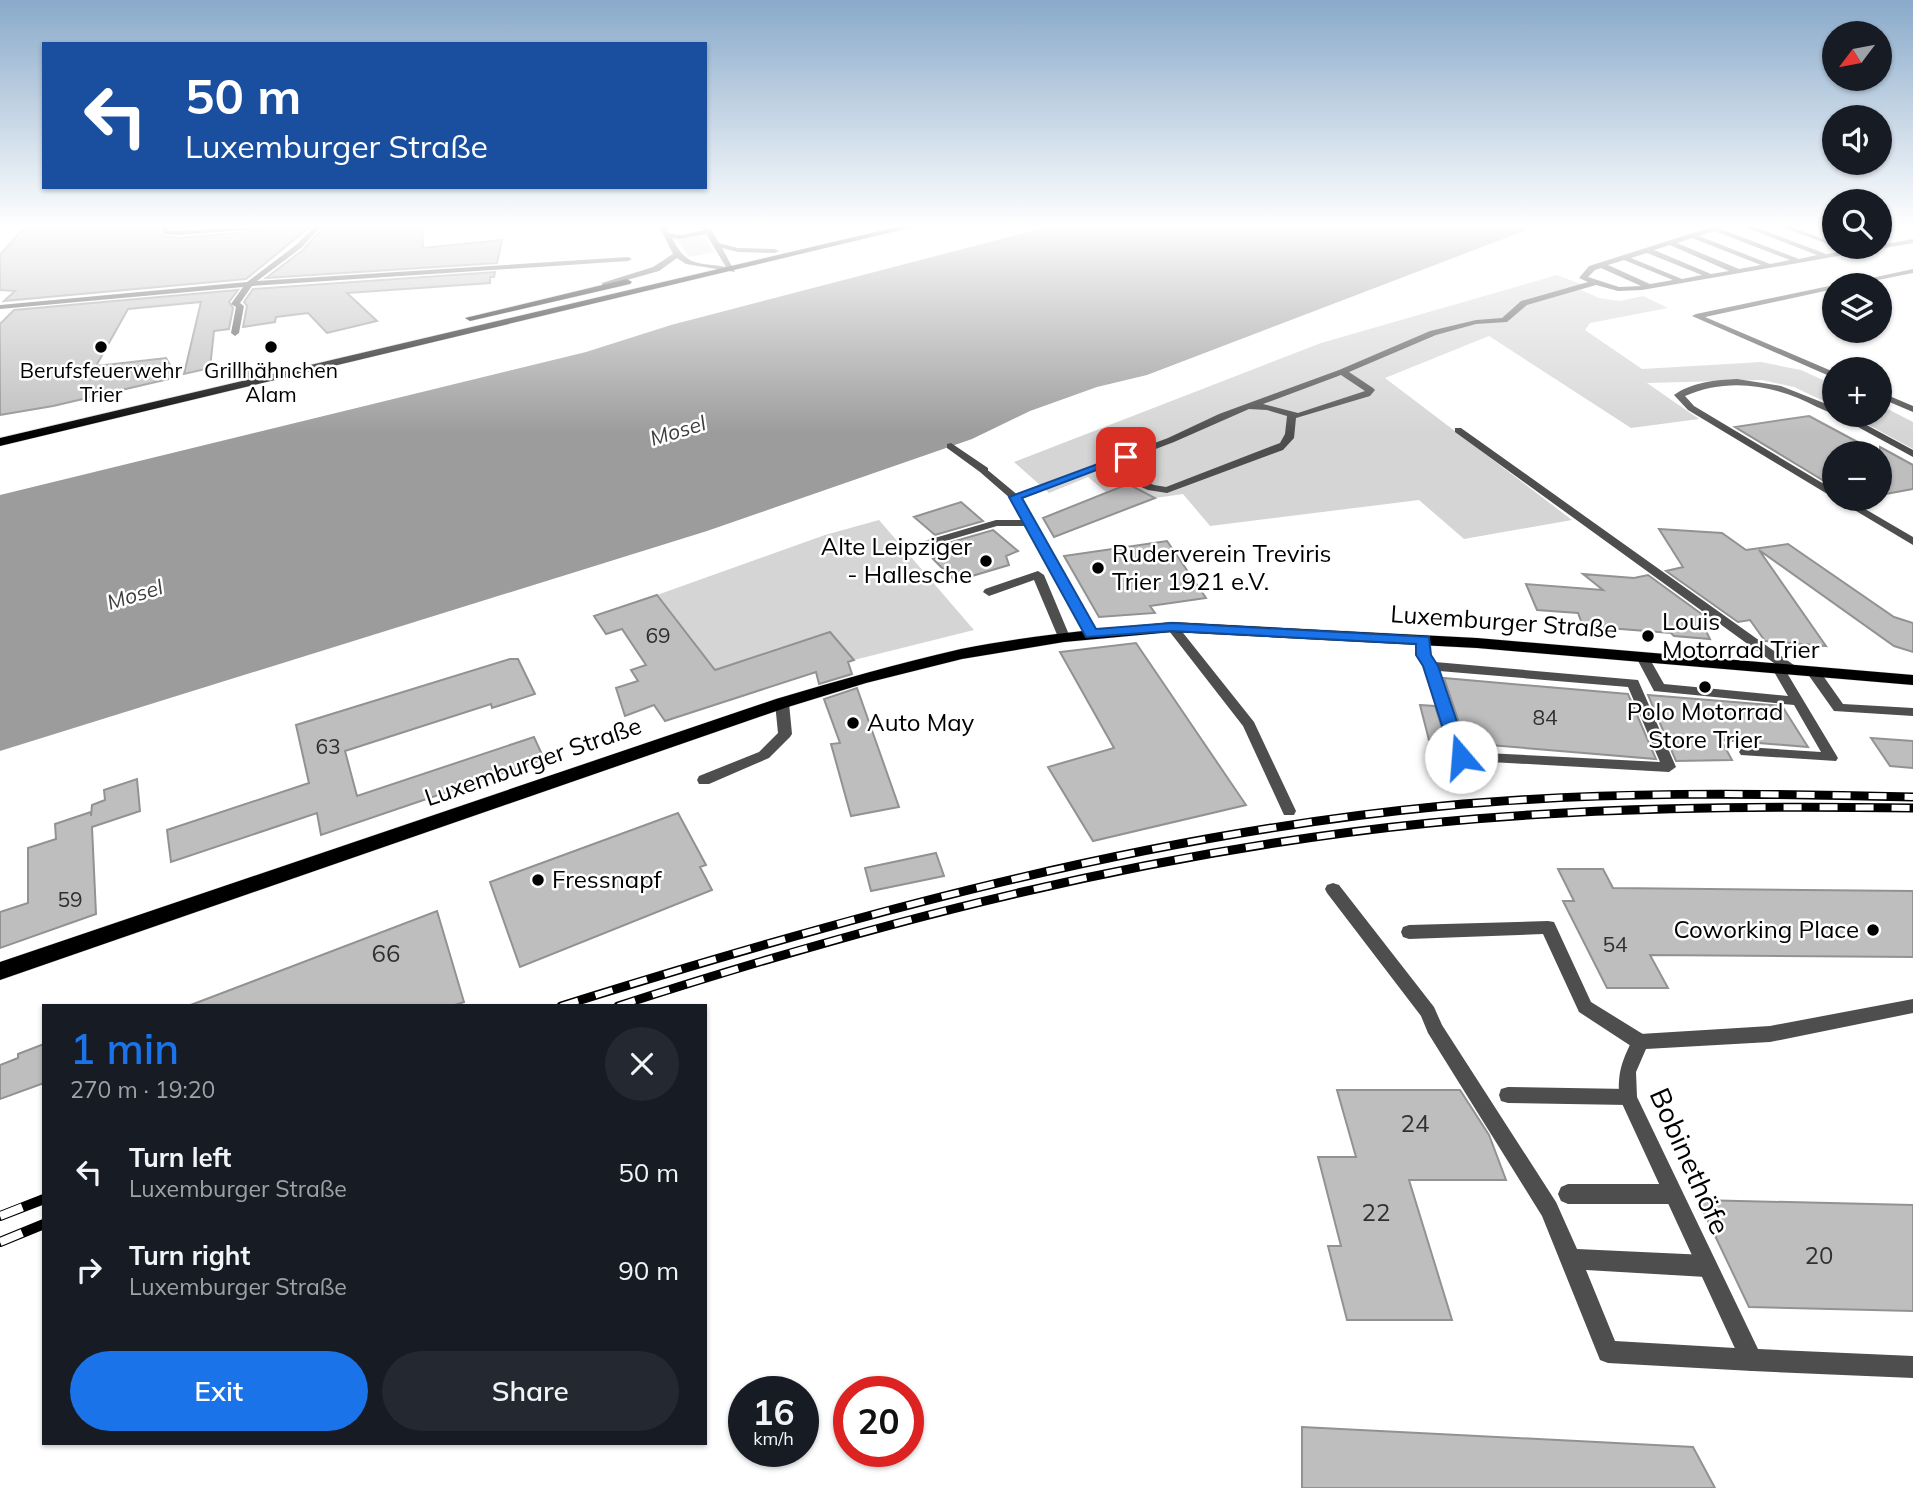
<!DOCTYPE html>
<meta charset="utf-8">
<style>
:root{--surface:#171b24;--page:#242831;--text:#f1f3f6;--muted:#9ea1a6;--accent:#1a73e8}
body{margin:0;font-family:Mulish,sans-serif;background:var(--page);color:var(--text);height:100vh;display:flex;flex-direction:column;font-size:26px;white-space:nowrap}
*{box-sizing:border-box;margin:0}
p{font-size:23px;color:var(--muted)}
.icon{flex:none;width:38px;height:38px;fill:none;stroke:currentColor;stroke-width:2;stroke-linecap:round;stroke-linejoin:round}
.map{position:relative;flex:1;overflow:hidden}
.side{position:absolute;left:42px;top:1004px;width:665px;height:441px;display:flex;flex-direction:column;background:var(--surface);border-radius:0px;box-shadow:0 2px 5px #0004}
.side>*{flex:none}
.banner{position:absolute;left:42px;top:42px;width:665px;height:147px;border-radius:0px;box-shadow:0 2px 5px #0004;background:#1a4fa0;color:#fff;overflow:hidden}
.needle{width:46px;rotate:238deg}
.buttons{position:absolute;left:1822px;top:21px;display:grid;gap:14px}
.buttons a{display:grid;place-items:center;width:70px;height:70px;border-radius:50%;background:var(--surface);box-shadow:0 2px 5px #0004;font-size:35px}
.speed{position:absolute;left:728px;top:1376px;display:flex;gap:14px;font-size:35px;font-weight:700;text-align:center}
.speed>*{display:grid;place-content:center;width:91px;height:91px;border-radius:50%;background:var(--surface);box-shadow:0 2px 5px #0004;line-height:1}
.speed small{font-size:18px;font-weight:400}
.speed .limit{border:10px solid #d22;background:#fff;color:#111}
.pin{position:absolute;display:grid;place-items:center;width:60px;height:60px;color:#fff;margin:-30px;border-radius:14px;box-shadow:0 4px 10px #0006}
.me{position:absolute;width:77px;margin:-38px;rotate:342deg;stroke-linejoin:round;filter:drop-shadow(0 0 5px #0008)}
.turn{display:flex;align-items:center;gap:24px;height:147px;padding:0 28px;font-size:32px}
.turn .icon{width:91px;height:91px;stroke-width:2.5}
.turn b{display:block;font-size:49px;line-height:60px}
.round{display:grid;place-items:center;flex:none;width:74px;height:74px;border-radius:37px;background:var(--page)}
.head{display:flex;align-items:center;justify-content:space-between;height:119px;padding:0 28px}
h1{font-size:42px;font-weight:600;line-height:52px;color:var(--accent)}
.action{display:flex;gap:14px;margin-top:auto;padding:14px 28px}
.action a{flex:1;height:80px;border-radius:42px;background:var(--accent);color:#fff;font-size:28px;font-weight:600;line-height:80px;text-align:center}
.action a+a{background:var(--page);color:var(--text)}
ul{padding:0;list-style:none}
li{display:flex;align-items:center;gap:21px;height:98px;padding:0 28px}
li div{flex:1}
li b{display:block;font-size:26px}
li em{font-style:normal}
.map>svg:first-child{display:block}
.green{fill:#d5d5d5}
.water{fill:#9c9c9c}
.building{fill:#bebebe;stroke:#929292;stroke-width:2}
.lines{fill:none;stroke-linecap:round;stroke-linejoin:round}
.primary-casing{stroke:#dbdbdb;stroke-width:1}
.service{fill:#4e4e4e;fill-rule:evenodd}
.minor{fill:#4e4e4e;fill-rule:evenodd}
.tertiary{fill:#4e4e4e;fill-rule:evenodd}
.primary{fill:#000;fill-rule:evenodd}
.rail-far1-casing{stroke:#000;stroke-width:9}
.rail-casing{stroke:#000;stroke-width:10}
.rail-far1{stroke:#fff;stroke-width:6;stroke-dasharray:18;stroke-linecap:butt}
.rail{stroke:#fff;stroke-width:8;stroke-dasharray:24;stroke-linecap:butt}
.route{fill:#1a73e8;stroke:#114b97;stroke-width:2}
.poi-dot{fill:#000;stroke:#fff;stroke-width:2.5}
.labels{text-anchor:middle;stroke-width:5;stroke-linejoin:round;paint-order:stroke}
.far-poi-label{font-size:21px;fill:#000;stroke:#fff}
.far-water-label{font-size:21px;font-style:italic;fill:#3d3d3d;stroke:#fff}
.number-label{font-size:21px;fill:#303030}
.poi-label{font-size:24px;fill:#000;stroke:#fff;text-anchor:start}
.street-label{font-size:24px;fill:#000;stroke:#fff}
.near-number-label{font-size:24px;fill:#303030}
.near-street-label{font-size:28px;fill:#000;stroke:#fff}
</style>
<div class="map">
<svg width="1913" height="1488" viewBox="0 0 1913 1488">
<rect width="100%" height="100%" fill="#fff"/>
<path class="green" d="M705 237 714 252 689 257 675 238Z
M1557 275 1586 286 1579 289 1599 298 1620 301 1643 296 1668 308 1590 323 1585 330 1642 369 1761 362 1801 370 1834 385V406L1794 387 1762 380 1647 383 1699 419 1631 428 1489 336 1385 378 1572 520 1464 539 1419 500 1210 526 1183 494 1155 498 1129 484 1106 492 1088 477 1049 493 1014 462 1321 343Z
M1880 405 1913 422V449L1850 415H1880Z
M879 520 974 630 854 660 830 632 715 670 657 595 825 535Z"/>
<path class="water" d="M1051 226H1537L1147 375 1097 387 1030 411 972 439 707 531 0 751V495L586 352 671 325Z"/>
<path class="building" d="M159 226 161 236 179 238 311 226 246 279 4 301 15 291 0 290V255L19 233 30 227Z
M325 226H422L423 248 502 240 497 263 266 278 303 250Z
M495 272 494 277H490V283L347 293 377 321 327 333 308 313 276 317 275 322 243 327 247 306 244 302 253 289Z
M238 290 229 302 233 308 229 329 214 331 210 368 184 374 201 302 128 309 96 366 166 358 177 377 53 406 0 415V324L14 310Z
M1809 416 1878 453H1834V487L1735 427Z
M1880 447 1913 465V489L1880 495Z
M1128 484 1155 498 1054 537 1043 518Z
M961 502 983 521 935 535 914 517Z
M1659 529 1722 533 1746 550 1788 544 1894 617 1913 623V652L1894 646 1759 550 1826 646 1765 641 1750 620 1738 622 1666 571 1683 567Z
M993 530 1018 551 1006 556 1009 565 955 581 933 559 954 552 945 544Z
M1167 541 1206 598 1150 606 1155 613 1099 617 1064 556Z
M1583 574 1634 578 1648 575 1718 626 1705 629 1710 639 1674 636 1671 633 1583 626 1578 613 1537 610 1526 584 1603 590Z
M657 595 715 670 830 632 854 660 848 662 852 674 819 684 816 672 665 721 654 705 625 716 616 688 638 681 631 670 646 665 622 629 606 634 594 616Z
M1136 643 1246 805 1093 841 1048 767 1114 748 1060 652Z
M510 659H518L535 694 492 708 491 704 345 751 357 796 534 737 544 759 321 835 317 813 171 862 167 830 309 783 296 725Z
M1444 678 1628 694 1656 759 1466 743Z
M857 688 899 807 851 816 831 744 840 743 824 699Z
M1648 695 1782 706 1808 747 1721 740 1732 760 1676 761Z
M1420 705 1435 706 1446 741 1429 740Z
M1871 738 1913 741V768L1890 766Z
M137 779 140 811 92 827 96 914 0 948V912L28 903V848L56 839 55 824 91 812V816L92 805 105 800 104 790Z
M678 813 706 865 700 867 712 890 520 967 490 882Z
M936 853 944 876 871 891 865 868Z
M1558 869H1603L1613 888 1913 891V957L1650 955 1668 988H1607L1563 901H1574Z
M437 911 464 1002 452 1006H188Z
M44 1044V1083L0 1099V1065L18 1058V1054Z
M1337 1090H1460L1489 1135 1506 1180H1409L1452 1320H1347L1328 1246H1341L1318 1157H1356Z
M1698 1200 1913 1205V1311L1749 1307Z
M1302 1427 1693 1447 1715 1488H1302Z"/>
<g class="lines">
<g class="primary-casing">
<path id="primary" d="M901 226H917L0 446V438Z
M627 279 632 282 630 284 470 321 465 318Z
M1172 622 1477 638 1913 675V685L1477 648 1172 632 1064 642 962 659 866 683 788 707 0 980V962L776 699C837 681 899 663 961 649 1030 635 1101 629 1172 622Z"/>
</g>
<path class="service" d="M1715 226H1726L1721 229 1799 259 1817 255 1742 226H1752L1826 254 1880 247V245L1913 239V243L1642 290 1618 291 1596 285 1527 305 1507 322 1476 324 1436 335 1349 372 1373 388 1375 390 1370 396 1296 418 1294 438 1283 450 1167 493 1148 490 1101 469 1019 499H1011L1010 497 1168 438 1219 414 1339 370 1430 331 1476 320 1502 318 1521 301 1588 282 1579 278 1589 266ZM1714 231 1790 260 1770 264 1699 236ZM1692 238 1761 265 1739 269 1677 243ZM1670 245 1729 271 1711 274 1654 250ZM1647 253 1702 275 1682 279 1631 258ZM1624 260 1673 280 1650 284 1608 265ZM1601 268 1641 286 1619 287 1588 277 1595 270ZM1341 375 1365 391 1298 413 1263 404ZM1249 409 1267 410 1287 416 1285 434 1280 443 1166 487 1154 485 1111 466 1174 442Z
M1779 226H1789L1834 243 1836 247Z
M1817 226 1834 229V233L1818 227Z
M1913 269V273L1853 285H1839Z
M1834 285V289L1705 317 1834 372V378L1692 316 1696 314 1834 285H1836Z
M246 371H252L260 382 258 384H252L245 373Z
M1880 392 1913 406V412L1880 398Z
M1455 428H1461L1798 668 1800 671 1798 674 1787 673 1838 758 1836 761 1741 755 1739 752 1741 749 1746 747 1821 752 1794 705 1654 691 1636 657 1637 654H1647L1664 684 1788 696 1773 670 1778 666 1455 432Z
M951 443 988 468V472H980L947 448V444Z
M996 520H1030L1035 523 1030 526H997L925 547 919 544 921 542Z
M1038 571 1044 575 1070 637 1068 640H1060L1058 637 1034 580 989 596 983 592 985 589Z
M1172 623 1176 624 1254 722 1296 811 1294 815H1284L1243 726 1166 627Z
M1424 636 1430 640V655L1435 662 1638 680 1676 767 1669 772 1455 760 1425 666 1418 655V640ZM1439 671 1628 687 1660 762 1466 752Z
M1814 669 1819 670 1843 704 1913 708V716L1834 711 1807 673Z
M782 699 789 703 792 734 790 737 769 758 709 784H699L697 780 699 776 759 752 778 733 775 703Z
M1333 883 1339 885 1434 1007 1442 1025 1556 1202 1577 1249 1706 1255 1713 1259 1717 1266 1713 1273 1706 1277 1586 1270 1615 1341 1752 1349 1760 1352 1763 1360 1760 1368 1752 1371 1608 1363 1600 1360 1542 1216 1428 1033 1421 1016 1327 893 1325 889 1327 885Z
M1548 921 1554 922 1591 1002 1646 1036 1649 1042 1646 1048 1640 1050 1634 1048 1579 1012 1543 934 1409 939 1403 937 1401 932 1403 927 1409 925Z
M1508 1087 1628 1089 1635 1091 1637 1097 1635 1103 1628 1105 1508 1103 1501 1101 1499 1095 1501 1089Z
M1568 1184H1672L1679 1187 1682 1194 1679 1201 1672 1204H1568L1561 1201 1558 1194 1561 1187Z"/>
<path class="minor" d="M162 226H168L169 231 299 226 179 235 163 234Z
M315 226H322L301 248 257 281 628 257 632 259 628 261 252 286 240 303 244 306 239 333 235 336 231 333 236 307 231 304 243 287 0 309V305L247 282 296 245Z
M1737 379 1781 386 1834 407V414C1822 410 1810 403 1798 398 1761 383 1722 380 1685 396L1694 406 1834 490V498L1688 410 1674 395C1692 382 1716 380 1737 379Z
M1836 415H1848L1913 450V457Z
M984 467 1020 497 1097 634 1095 637 1091 638 1085 634 1011 499 980 472V468Z
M1836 499H1848L1913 537V545Z
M1913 999V1013L1770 1042 1646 1049 1636 1072 1637 1097 1758 1349 1913 1356V1378L1752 1371 1744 1368 1619 1097C1618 1069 1622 1062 1634 1036L1640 1034 1770 1026Z"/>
<path class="tertiary" d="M659 226H666L669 233 681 235 704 230 702 226H709L719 243 738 248 775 249 779 251 775 253 738 252 722 248 735 272 686 264 677 258 659 271 602 287V283L653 267 673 254ZM706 234 726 267C696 262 687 267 672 238L681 239Z"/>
<use href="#primary" class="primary"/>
<g class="rail-far1-casing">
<path id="rail-far1" d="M561 1006C849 916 1141 835 1443 806 1599 791 1756 793 1913 797
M618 1006C883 920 1152 851 1430 823 1590 807 1752 806 1913 808"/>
</g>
<g class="rail-casing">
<path id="rail" d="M0 1216 44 1199
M0 1242 44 1224"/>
</g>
<use href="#rail-far1" class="rail-far1"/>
<use href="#rail" class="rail"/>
</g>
<linearGradient id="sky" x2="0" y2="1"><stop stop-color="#89aaca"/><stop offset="0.52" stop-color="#fff"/><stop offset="1" stop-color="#fff" stop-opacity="0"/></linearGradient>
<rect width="1913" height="434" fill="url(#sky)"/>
<path class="route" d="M1122 455 1131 457 1022 498 1096 629 1172 623 1429 637 1431 655 1438 666 1469 757 1466 761H1455L1452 757 1423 666 1416 655V644L1172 631 1086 637 1009 497Z"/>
<g class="poi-dot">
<circle cx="101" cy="347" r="7"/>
<circle cx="271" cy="347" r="7"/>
<circle cx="986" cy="561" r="7"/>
<circle cx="1098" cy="568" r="7"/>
<circle cx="1648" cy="636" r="7"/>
<circle cx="1705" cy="687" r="7"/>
<circle cx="853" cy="723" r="7"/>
<circle cx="538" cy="880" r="7"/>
<circle cx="1873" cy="930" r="7"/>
</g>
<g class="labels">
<g class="far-poi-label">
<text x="101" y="378">Berufsfeuerwehr<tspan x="101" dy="24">Trier</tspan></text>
<text x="271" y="378">Grillhähnchen<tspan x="271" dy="24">Alam</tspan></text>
</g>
<g class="far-water-label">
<text transform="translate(678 431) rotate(-17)" y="7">Mosel</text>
<text transform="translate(135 595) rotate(-17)" y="7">Mosel</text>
</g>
<g class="number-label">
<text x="658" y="643">69</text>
<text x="1545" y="725">84</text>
<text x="328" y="754">63</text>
<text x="70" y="907">59</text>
<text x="1615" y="952">54</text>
</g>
<g class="poi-label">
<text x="972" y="555" text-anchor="end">Alte Leipziger<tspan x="972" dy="28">- Hallesche</tspan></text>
<text x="1112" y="562">Ruderverein Treviris<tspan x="1112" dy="28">Trier 1921 e.V.</tspan></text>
<text x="1662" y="630">Louis<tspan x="1662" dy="28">Motorrad Trier</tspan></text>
<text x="1705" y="720" text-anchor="middle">Polo Motorrad<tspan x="1705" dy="28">Store Trier</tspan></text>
<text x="867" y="731">Auto May</text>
<text x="552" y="888">Fressnapf</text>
<text x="1859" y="938" text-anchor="end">Coworking Place</text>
</g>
<g class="street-label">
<text transform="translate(1504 622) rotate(4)" y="8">Luxemburger Straße</text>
<text transform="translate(533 762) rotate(-19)" y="8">Luxemburger Straße</text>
</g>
<g class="near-number-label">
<text x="386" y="962">66</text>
<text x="1415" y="1132">24</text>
<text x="1376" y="1221">22</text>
<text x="1819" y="1264">20</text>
</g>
<g class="near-street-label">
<text transform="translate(1690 1161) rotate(66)" y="10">Bobinethöfe</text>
</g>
</g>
</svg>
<div class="buttons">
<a><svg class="needle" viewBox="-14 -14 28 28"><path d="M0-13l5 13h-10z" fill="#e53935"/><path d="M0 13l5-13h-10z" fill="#9ea1a6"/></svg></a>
<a><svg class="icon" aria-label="sound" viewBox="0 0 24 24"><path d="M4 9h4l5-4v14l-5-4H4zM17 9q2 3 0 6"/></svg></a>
<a><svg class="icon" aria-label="search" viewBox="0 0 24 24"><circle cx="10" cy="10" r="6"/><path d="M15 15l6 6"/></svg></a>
<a><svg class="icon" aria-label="layers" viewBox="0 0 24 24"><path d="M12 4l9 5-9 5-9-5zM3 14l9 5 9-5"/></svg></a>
<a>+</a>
<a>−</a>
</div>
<div class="speed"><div>16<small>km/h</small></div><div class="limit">20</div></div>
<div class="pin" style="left:1126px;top:457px;background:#d93025"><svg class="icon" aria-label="arrive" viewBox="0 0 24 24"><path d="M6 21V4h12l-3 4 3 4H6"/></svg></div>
<svg class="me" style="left:1461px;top:757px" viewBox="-20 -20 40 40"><circle r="19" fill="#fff"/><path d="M0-13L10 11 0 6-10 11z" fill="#1a73e8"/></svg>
<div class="banner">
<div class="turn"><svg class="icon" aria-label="left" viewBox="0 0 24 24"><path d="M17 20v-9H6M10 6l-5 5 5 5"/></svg><div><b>50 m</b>Luxemburger Straße</div></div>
</div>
<section class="side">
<div class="head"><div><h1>1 min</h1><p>270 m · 19:20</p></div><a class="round"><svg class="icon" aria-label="close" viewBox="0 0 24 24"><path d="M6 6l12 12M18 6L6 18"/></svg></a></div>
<ul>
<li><svg class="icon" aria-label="left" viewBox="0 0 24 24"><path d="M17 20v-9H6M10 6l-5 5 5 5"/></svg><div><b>Turn left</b><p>Luxemburger Straße</p></div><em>50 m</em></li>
<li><svg class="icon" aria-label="right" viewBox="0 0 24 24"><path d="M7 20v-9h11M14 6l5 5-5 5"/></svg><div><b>Turn right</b><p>Luxemburger Straße</p></div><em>90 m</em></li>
</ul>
<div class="action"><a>Exit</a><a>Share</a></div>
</section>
</div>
